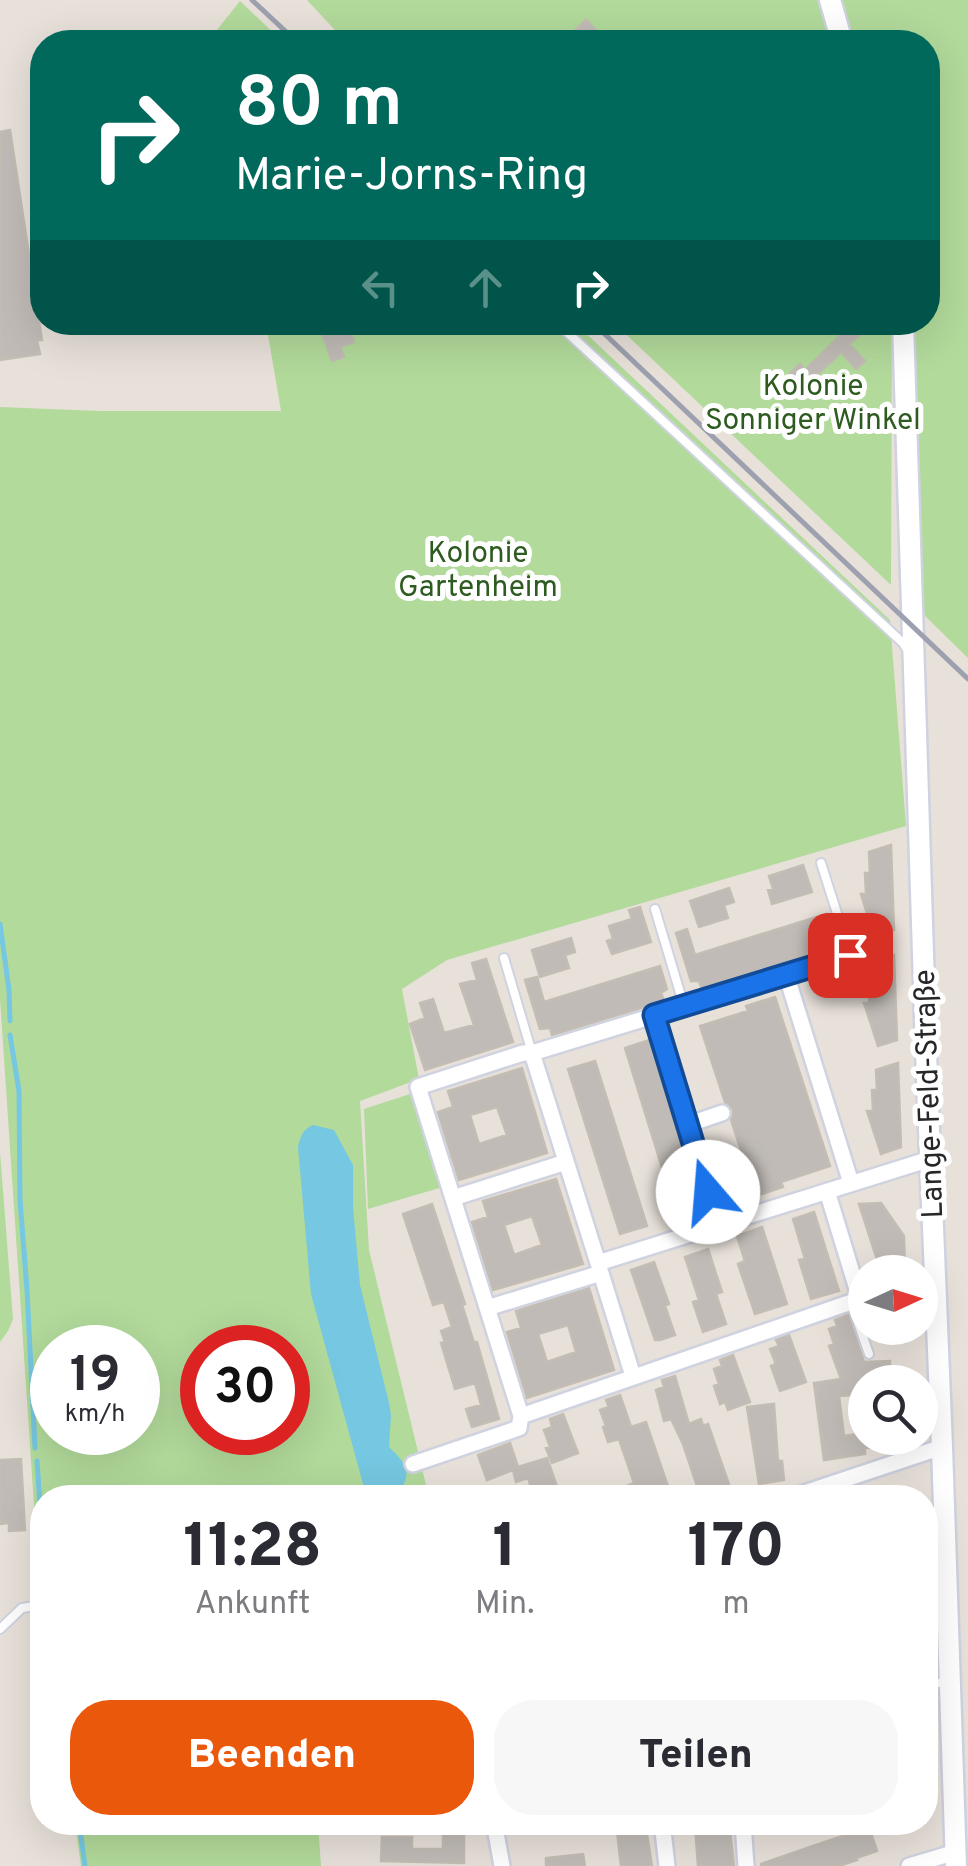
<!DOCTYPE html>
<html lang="de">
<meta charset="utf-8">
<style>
:root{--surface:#fff;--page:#f7f7f7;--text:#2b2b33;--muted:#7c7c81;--accent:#ea580c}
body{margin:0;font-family:Overpass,sans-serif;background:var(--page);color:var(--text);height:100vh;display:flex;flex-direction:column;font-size:38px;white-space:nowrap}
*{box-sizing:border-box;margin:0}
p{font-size:32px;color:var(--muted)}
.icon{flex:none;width:55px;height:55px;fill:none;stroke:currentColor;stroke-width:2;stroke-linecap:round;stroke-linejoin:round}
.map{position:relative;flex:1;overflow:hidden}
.side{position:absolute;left:30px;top:1485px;width:908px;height:350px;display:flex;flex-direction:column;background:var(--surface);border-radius:40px;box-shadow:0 10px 40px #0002}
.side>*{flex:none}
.banner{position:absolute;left:30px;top:30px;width:910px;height:305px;border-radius:40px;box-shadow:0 10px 40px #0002;background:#00695c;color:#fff;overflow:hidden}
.needle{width:65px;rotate:86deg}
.tools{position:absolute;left:848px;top:1255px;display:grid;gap:20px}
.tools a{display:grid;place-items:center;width:90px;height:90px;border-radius:50%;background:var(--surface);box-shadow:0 10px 40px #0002;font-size:50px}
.speed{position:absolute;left:30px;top:1325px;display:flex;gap:20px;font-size:50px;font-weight:700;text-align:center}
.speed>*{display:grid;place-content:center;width:130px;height:130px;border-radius:50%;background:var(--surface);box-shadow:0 10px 40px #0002;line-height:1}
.speed small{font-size:25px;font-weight:400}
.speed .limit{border:15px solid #d22;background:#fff;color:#111}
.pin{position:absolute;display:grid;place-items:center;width:85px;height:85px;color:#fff;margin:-42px;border-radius:20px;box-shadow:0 5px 15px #0006}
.me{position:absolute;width:110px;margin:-55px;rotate:342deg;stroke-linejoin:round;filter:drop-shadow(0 0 8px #0008)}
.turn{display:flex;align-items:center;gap:35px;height:210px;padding:0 40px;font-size:45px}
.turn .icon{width:130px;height:130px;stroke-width:2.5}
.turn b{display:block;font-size:70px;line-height:85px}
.lanes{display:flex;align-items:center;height:95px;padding:0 40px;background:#0003;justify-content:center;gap:50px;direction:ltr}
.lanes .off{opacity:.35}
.eta{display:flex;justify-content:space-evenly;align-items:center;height:170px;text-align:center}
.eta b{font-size:60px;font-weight:800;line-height:70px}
.cta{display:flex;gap:20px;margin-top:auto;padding:20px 40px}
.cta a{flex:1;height:115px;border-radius:40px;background:var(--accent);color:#fff;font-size:40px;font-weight:800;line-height:115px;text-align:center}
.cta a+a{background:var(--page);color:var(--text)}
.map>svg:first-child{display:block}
.green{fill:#b2da9b;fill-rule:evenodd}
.water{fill:#76c7e1}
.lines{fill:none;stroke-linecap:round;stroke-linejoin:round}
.stream{stroke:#76c7e1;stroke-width:5}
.building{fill:#c0bbb6;stroke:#c3bdb4;stroke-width:2.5;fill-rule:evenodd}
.lane-casing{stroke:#cfd2df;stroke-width:12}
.street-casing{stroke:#cfd2df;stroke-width:20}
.secondary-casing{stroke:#cfd2df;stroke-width:25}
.lane{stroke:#fff;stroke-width:8}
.street{stroke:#fff;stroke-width:15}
.secondary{stroke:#fff;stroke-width:20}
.rail{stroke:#9da0af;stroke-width:5}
.route-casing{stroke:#114b97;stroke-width:25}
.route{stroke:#1a73e8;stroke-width:18}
.labels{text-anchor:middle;stroke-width:10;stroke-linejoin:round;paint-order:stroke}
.park-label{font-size:30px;fill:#2e5b20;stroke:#fff}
.street-label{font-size:30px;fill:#272727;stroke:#fff}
</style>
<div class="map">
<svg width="968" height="1866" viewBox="0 0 968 1866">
<rect width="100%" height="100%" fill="#e8e1da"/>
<path class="green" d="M307 0H819L832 42H346Z
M839 0H968V658L922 613 911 323 928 322V42H851Z
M240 1 283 42H218L216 31Z
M266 323H575L890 620 906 826 447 960 402 989 419 1079 360 1101 369 1250 429 1497 42 1498V1603L39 1579 0 999V407L99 411H281ZM52 1348H138V1432H52ZM202 1348H288V1432H202Z
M614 323H892L891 585Z
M413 1093 443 1187 368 1209 364 1109Z
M0 1152 13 1319 8 1331 0 1342Z
M75 1823H318L321 1866H81Z"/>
<path class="water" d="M313 1125 334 1130 353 1165V1207L360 1285 389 1403 391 1415 389 1447C408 1465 414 1474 395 1497H371L363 1484 311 1294 298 1147C300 1137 303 1129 313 1125Z"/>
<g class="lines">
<path class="stream" d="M0 924 9 990 10 1021
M10 1035 19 1091 20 1200 27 1290 35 1448
M37 1461 42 1534
M79 1822 85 1866"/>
</g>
<path class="building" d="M586 20 608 42H563Z
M10 130 42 340H37L40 354 0 360V132Z
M318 322H346L354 342 340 347 344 357 332 361Z
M852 324 861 334 849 344 865 361 856 369 841 352 817 375 826 384 815 394 803 380 799 384 789 374 800 364 805 370Z
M891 845 894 930 874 937 861 894H866L865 873H870L869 852Z
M803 865 812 892 772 904 768 890 773 889 769 876Z
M729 888 734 902 724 905 728 918 699 927 690 901Z
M640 907 651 942 612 954 607 941 613 939 609 926 632 919 629 910Z
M826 914 833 936 828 940 831 948 702 989 699 981H691L676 933 687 929 695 955Z
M571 938 575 952 565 955 569 968 540 977 532 950Z
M894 955 897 1040 878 1046 864 1003H869V982H874L873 962Z
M486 959 513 1042 425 1070 410 1024 425 1018 420 1003 433 999 444 1033 474 1025 460 984 477 980 472 963Z
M660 966 667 989 661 993 664 1001 552 1035 550 1028 540 1029 525 980 537 977 544 1002Z
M775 997 830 1166 781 1182 783 1187 756 1196 731 1120 733 1110 725 1102 700 1026 748 1011 746 1006Z
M649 1040 702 1208 677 1216 625 1048Z
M595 1061 647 1226 620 1234 568 1069Z
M898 1063 901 1147 881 1154 867 1111H873L872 1090H877L876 1070Z
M522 1068 547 1153 459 1180 438 1112 453 1107 448 1091ZM497 1107 507 1135 479 1144 470 1115Z
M556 1179 583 1264 493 1290 472 1222 488 1217 483 1201ZM532 1216 542 1245 514 1255 504 1225Z
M881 1203 904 1236 905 1272H881L859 1204Z
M432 1204 465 1304 462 1305 474 1343 477 1342 499 1419 472 1427 466 1409 481 1405 475 1383 455 1389 441 1343 445 1342 441 1331 452 1327 444 1302 433 1305 403 1214Z
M814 1212 839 1291 811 1299 799 1260 805 1259 793 1219Z
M762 1227 787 1304 755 1314 738 1264 745 1261 737 1236Z
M708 1249 722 1292 716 1294 726 1324 703 1332 693 1302 699 1300 685 1257Z
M654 1262 669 1304 665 1306 675 1335 660 1340H655L631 1270Z
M589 1288 614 1370 527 1398 507 1332 521 1328 516 1311ZM568 1325 576 1352 547 1362 538 1334Z
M848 1315 864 1362 890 1361V1382H865V1394L839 1396 844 1436 865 1433V1438H888V1446L865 1448V1454L824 1460 814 1383 841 1379 829 1346 834 1344 829 1329 837 1326 835 1320Z
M789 1335 806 1382 780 1391 771 1366 776 1364 770 1349 779 1346 776 1340Z
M733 1355 750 1402 728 1410 725 1402 720 1404 714 1386 719 1384 714 1369 722 1366 720 1360Z
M675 1376 689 1424 701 1419 703 1426 708 1424 732 1493 728 1494 729 1498H701L683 1444 671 1419 664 1421 656 1390 664 1387 662 1380Z
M620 1395 631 1427 646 1422 672 1498H599L634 1483 619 1439 608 1442 603 1427 606 1426 600 1410 609 1407 606 1400Z
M774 1404 778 1461H782L784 1480 759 1484 747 1407Z
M563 1414 578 1453 552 1463 546 1448 550 1447 544 1430 552 1427 550 1419Z
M510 1443 518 1467 547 1458 561 1498H534L528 1478 516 1482 513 1470 487 1480 478 1455Z
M21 1459 25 1530 9 1531V1523L0 1524V1460Z
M616 1822H645L652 1866H621Z
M701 1822H729L734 1866H698L695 1825H701Z
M869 1827 877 1851 856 1858 857 1860 839 1866H761V1864L813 1846Z
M443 1829H464V1863L381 1861 382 1837H412V1849H443Z
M583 1854 585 1866H546V1858Z"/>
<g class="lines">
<g class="lane-casing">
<path id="lane" d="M556 322 903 643 906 648
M821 863 850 954
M655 909 684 1006
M504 958 532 1053
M851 1302 869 1354
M925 1597 946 1590
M0 1629 22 1608 42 1605
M925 1687 945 1681"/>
</g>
<g class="street-casing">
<path id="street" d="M859 953 532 1053 598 1263 930 1159
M786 974 851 1183
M654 1015 719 1225
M687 1125 722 1113
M453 1198 566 1162
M599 1267 633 1376
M487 1308 601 1273
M521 1416 418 1087 523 1053H532
M413 1464 519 1428 521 1416 860 1299 827 1191
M789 1498 942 1447
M494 1822 502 1866
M662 1822 667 1866
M743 1823 746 1866
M909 1866 956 1852"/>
</g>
<g class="secondary-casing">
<path id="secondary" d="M830 0 842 42
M903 322 927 1081 942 1447 956 1866"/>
</g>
<use href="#lane" class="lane"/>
<use href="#street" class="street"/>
<use href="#secondary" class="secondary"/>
<path class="rail" d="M252 0 297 42
M592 322 968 679"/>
</g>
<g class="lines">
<g class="route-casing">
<path id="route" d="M708 1192 654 1015 850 955"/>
</g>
<use href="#route" class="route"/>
</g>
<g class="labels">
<g class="park-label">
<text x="813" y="395">Kolonie<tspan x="813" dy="34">Sonniger Winkel</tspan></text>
<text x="478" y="562">Kolonie<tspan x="478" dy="34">Gartenheim</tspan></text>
</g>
<g class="street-label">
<text transform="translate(928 1094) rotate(-92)" y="10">Lange-Feld-Straße</text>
</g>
</g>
</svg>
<div class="tools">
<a><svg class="needle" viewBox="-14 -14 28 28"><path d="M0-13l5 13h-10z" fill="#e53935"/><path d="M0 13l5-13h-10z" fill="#7c7c81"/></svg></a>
<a><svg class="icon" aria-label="search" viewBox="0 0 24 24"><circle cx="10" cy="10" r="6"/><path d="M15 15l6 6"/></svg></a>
</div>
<div class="speed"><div>19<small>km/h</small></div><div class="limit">30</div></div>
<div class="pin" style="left:850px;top:955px;background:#d93025"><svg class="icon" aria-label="arrive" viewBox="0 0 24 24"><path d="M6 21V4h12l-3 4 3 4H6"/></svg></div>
<svg class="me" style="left:708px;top:1192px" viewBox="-20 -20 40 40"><circle r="19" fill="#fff"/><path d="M0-13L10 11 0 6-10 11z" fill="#1a73e8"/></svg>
<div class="banner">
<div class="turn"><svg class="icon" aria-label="right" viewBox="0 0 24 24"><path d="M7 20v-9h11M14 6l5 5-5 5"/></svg><div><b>80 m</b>Marie-Jorns-Ring</div></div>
<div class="lanes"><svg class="icon off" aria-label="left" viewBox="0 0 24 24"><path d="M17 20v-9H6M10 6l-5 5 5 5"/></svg><svg class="icon off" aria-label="ahead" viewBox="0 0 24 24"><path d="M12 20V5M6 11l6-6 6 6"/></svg><svg class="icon" aria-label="right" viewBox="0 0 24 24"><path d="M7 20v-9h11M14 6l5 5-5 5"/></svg></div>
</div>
<section class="side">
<div class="eta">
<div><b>11:28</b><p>Ankunft</p></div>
<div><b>1</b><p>Min.</p></div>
<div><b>170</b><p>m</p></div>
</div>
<div class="cta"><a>Beenden</a><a>Teilen</a></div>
</section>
</div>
